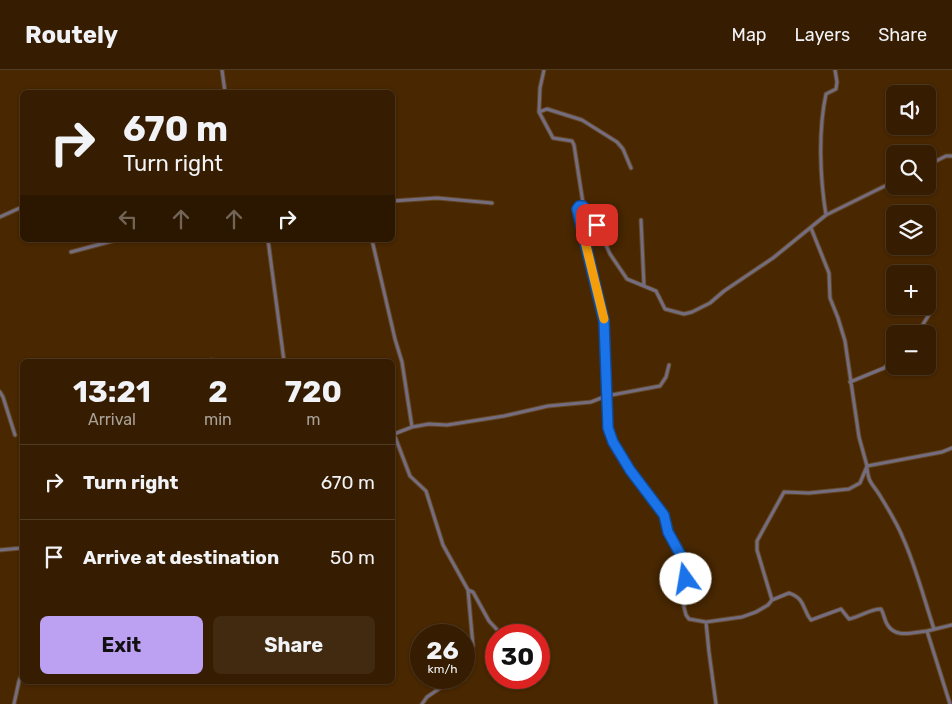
<!DOCTYPE html>
<meta charset="utf-8">
<style>
:root{--surface:#361d01;--page:#412a10;--text:#f1f3f6;--muted:#aaa299;--line:#503b23;--accent:#bca0f2}
body{margin:0;font-family:Rubik,sans-serif;background:var(--page);color:var(--text);height:100vh;display:flex;flex-direction:column;font-size:19px;white-space:nowrap}
*{box-sizing:border-box;margin:0}
p{font-size:16px;color:var(--muted)}
.icon{flex:none;width:28px;height:28px;fill:none;stroke:currentColor;stroke-width:2;stroke-linecap:round;stroke-linejoin:round}
.map{position:relative;flex:1;overflow:hidden}
.drawer{position:absolute;left:20px;top:289px;width:375px;height:325px;display:flex;flex-direction:column;background:var(--surface);border-radius:8px;box-shadow:0 1px 4px #0004,0 0 0 1px var(--line)}
.drawer>*{flex:none}
.hud{position:absolute;left:20px;top:20px;width:375px;height:152px;border-radius:8px;box-shadow:0 1px 4px #0004,0 0 0 1px var(--line);background:#361d01;color:var(--text);overflow:hidden}
.fabs{position:absolute;left:886px;top:15px;display:grid;gap:10px}
.fabs a{display:grid;place-items:center;width:50px;height:50px;border-radius:8px;background:var(--surface);box-shadow:0 1px 4px #0004,0 0 0 1px var(--line);font-size:25px}
.speed{position:absolute;left:410px;top:554px;display:flex;gap:10px;font-size:25px;font-weight:700;text-align:center}
.speed>*{display:grid;place-content:center;width:65px;height:65px;border-radius:50%;background:var(--surface);box-shadow:0 1px 4px #0004,0 0 0 1px var(--line);line-height:1}
.speed small{font-size:12px;font-weight:400}
.speed .limit{border:8px solid #d22;background:#fff;color:#111}
.pin{position:absolute;display:grid;place-items:center;width:42px;height:42px;color:#fff;margin:-21px;border-radius:10px;box-shadow:0 2px 8px #0006}
.me{position:absolute;width:55px;margin:-28px;rotate:347deg;stroke-linejoin:round;filter:drop-shadow(0 0 4px #0008)}
.turn{display:flex;align-items:center;gap:18px;height:105px;padding:0 20px;font-size:22px}
.turn .icon{width:65px;height:65px;stroke-width:2.5}
.turn b{display:block;font-size:35px;line-height:42px}
.lanes{display:flex;align-items:center;height:48px;padding:0 20px;background:#0003;justify-content:center;gap:25px;direction:ltr}
.lanes .off{opacity:.35}
.eta{display:flex;justify-content:space-evenly;align-items:center;height:85px;text-align:center}
.eta b{font-size:30px;font-weight:700;line-height:35px}
.cta{display:flex;gap:10px;margin-top:auto;padding:10px 20px}
.cta a{flex:1;height:58px;border-radius:8px;background:var(--accent);color:#111;font-size:20px;font-weight:700;line-height:58px;text-align:center}
.cta a+a{background:var(--page);color:var(--text)}
ul{padding:0;list-style:none}
li{display:flex;align-items:center;gap:15px;height:75px;padding:0 20px;border-top:1px solid var(--line)}
li div{flex:1}
li b{display:block;font-size:19px}
li em{font-style:normal}
header{display:flex;align-items:center;gap:30px;box-sizing:border-box;height:70px;padding:0 25px;background:var(--surface);border-bottom:1px solid var(--line)}
header strong{font-size:24px}
nav{display:flex;gap:28px;margin-inline-start:auto;font-size:18px}
.map>svg:first-child{display:block}
.lines{fill:none;stroke-linecap:round;stroke-linejoin:round}
.minor-casing{stroke:#644623;stroke-width:5}
.minor{stroke:#746c7f;stroke-width:3}
.route-casing{stroke:#114b97;stroke-width:12}
.route{stroke:#1a73e8;stroke-width:9}
.slow{stroke:#f59e0b;stroke-width:9}
</style>
<header>
<strong>Routely</strong>
<nav><a>Map</a><a>Layers</a><a>Share</a></nav>
</header>
<div class="map">
<svg width="952" height="634" viewBox="0 0 952 634">
<rect width="100%" height="100%" fill="#482701"/>
<g class="lines">
<g class="minor-casing">
<path id="minor" d="M222 0 225 22
M544 0 540 18 539 42 553 68 572 71 574 75 583 133 587 143 597 155 610 184 627 209 656 221 665 239 684 244 692 242 710 233 724 221 773 188 826 145 895 111
M539 42 547 39 582 50 617 72 623 79 631 98
M928 95 946 86H952
M392 131 437 128 492 133
M583 137 579 136 577 139 604 251 606 326 660 316 666 307 669 295
M826 145C820 108 818 61 826 24L836 19 837 12 835 0
M0 147 22 137
M641 150 644 216
M268 170 284 291
M372 170 395 269 402 292 412 357 429 354 447 355 504 346 548 336 591 332 606 326 608 358 613 372 630 400 664 445 668 462 672 472 685 493 684 537 686 545 689 549 706 552 742 547 756 542 768 535 772 530 789 523C806 529 802 539 811 550L841 539 849 549C860 547 870 539 881 539 884 544 884 549 887 554 895 569 913 562 927 561L950 634
M71 182 116 170
M917 264 930 243 933 226
M211 290V291
M850 312 884 298 895 289
M0 322 3 327 15 365
M394 364 410 406 426 421 443 475 468 520 473 576 464 596
M394 364 412 357
M0 480 22 478
M468 520 473 522 489 551 502 565
M772 530 757 480V471L784 422 809 423 849 419 860 413 867 396 859 367 845 271 838 248 830 228 829 203 811 158
M706 552 709 582 716 634
M934 559C924 529 916 497 903 468 897 453 887 437 879 424 871 412 868 412 867 396L942 382 952 378
M927 561 952 555
M14 634 19 611 22 604
M422 634 427 627 455 608"/>
</g>
<use href="#minor" class="minor"/>
</g>
<g class="lines">
<g class="route-casing">
<path id="route" d="M597 155 583 136H579L577 139 604 251 608 358 613 372 630 400 664 445 668 462 685 493 686 509"/>
</g>
<use href="#route" class="route"/>
<path class="slow" d="M584 167 604 249"/>
</g>
</svg>
<div class="fabs">
<a><svg class="icon" aria-label="sound" viewBox="0 0 24 24"><path d="M4 9h4l5-4v14l-5-4H4zM17 9q2 3 0 6"/></svg></a>
<a><svg class="icon" aria-label="search" viewBox="0 0 24 24"><circle cx="10" cy="10" r="6"/><path d="M15 15l6 6"/></svg></a>
<a><svg class="icon" aria-label="layers" viewBox="0 0 24 24"><path d="M12 4l9 5-9 5-9-5zM3 14l9 5 9-5"/></svg></a>
<a>+</a>
<a>−</a>
</div>
<div class="speed"><div>26<small>km/h</small></div><div class="limit">30</div></div>
<div class="pin" style="left:597px;top:155px;background:#d93025"><svg class="icon" aria-label="arrive" viewBox="0 0 24 24"><path d="M6 21V4h12l-3 4 3 4H6"/></svg></div>
<svg class="me" style="left:686px;top:509px" viewBox="-20 -20 40 40"><circle r="19" fill="#fff"/><path d="M0-13L10 11 0 6-10 11z" fill="#1a73e8"/></svg>
<div class="hud">
<div class="turn"><svg class="icon" aria-label="right" viewBox="0 0 24 24"><path d="M7 20v-9h11M14 6l5 5-5 5"/></svg><div><b>670 m</b>Turn right</div></div>
<div class="lanes"><svg class="icon off" aria-label="left" viewBox="0 0 24 24"><path d="M17 20v-9H6M10 6l-5 5 5 5"/></svg><svg class="icon off" aria-label="ahead" viewBox="0 0 24 24"><path d="M12 20V5M6 11l6-6 6 6"/></svg><svg class="icon off" aria-label="ahead" viewBox="0 0 24 24"><path d="M12 20V5M6 11l6-6 6 6"/></svg><svg class="icon" aria-label="right" viewBox="0 0 24 24"><path d="M7 20v-9h11M14 6l5 5-5 5"/></svg></div>
</div>
<section class="drawer">
<div class="eta">
<div><b>13:21</b><p>Arrival</p></div>
<div><b>2</b><p>min</p></div>
<div><b>720</b><p>m</p></div>
</div>
<ul>
<li><svg class="icon" aria-label="right" viewBox="0 0 24 24"><path d="M7 20v-9h11M14 6l5 5-5 5"/></svg><div><b>Turn right</b></div><em>670 m</em></li>
<li><svg class="icon" aria-label="arrive" viewBox="0 0 24 24"><path d="M6 21V4h12l-3 4 3 4H6"/></svg><div><b>Arrive at destination</b></div><em>50 m</em></li>
</ul>
<div class="cta"><a>Exit</a><a>Share</a></div>
</section>
</div>
